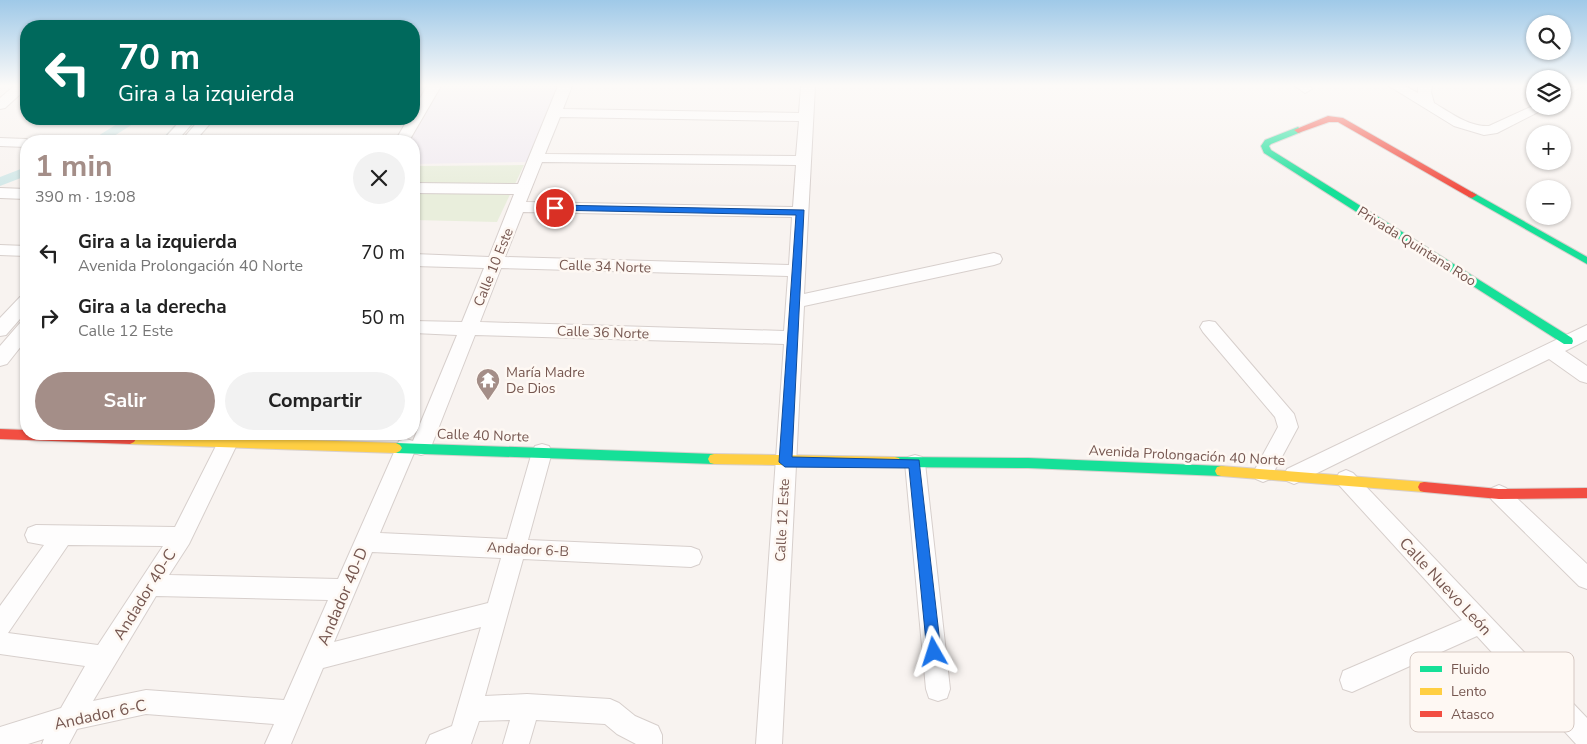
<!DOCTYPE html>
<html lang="es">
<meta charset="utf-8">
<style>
:root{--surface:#fff;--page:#f2f2f2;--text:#222;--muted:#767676;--accent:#a48e88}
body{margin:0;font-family:"Nunito Sans",sans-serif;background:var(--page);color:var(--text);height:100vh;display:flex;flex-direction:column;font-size:19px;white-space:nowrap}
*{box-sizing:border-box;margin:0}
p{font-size:16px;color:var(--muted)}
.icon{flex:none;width:28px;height:28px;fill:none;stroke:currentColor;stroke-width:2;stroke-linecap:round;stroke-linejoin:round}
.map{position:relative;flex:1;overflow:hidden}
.panel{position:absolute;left:20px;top:135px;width:400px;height:305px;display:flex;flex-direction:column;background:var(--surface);border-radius:20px;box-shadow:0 1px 4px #0004}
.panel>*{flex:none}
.hud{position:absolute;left:20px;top:20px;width:400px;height:105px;border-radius:20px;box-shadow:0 1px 4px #0004;background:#00695c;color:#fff;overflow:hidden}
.fabs{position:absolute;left:1526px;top:15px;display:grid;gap:10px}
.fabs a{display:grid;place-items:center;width:45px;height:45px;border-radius:50%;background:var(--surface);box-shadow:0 1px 4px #0004;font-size:25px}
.pin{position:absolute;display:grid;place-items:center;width:42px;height:42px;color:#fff;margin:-21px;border:2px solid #fff;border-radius:50%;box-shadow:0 1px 5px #0007}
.me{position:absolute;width:55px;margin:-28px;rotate:354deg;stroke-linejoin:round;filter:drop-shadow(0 0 4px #0008)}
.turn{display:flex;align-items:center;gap:18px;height:105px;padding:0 15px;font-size:22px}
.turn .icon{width:65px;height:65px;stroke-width:2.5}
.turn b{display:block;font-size:35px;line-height:42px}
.round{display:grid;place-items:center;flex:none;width:52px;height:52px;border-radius:26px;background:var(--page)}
.summary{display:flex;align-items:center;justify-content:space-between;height:85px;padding:0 15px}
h1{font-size:30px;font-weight:700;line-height:38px;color:var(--accent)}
.cta{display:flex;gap:10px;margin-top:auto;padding:10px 15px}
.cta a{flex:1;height:58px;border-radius:30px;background:var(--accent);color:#fff;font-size:20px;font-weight:700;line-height:58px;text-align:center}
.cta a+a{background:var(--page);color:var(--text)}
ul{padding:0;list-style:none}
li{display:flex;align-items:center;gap:15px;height:65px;padding:0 15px}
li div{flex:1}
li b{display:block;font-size:19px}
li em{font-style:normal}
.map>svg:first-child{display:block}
.education{fill:#f1ebf1}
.green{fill:#e9eedc}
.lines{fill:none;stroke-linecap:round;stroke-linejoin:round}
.canal{fill:#d2e8e8;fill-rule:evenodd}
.street-casing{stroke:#d7cfcc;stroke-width:2}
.fast-casing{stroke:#d8cfcc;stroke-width:2}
.slow-casing{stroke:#d8cfcc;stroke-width:2}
.jam-casing{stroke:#d8cfcc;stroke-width:2}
.street{fill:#fefdfd;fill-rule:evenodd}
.fast{fill:#16e098;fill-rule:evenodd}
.slow{fill:#ffcf43;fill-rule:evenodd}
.jam{fill:#f24e42;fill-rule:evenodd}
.route{fill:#1a73e8;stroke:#114b97}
.labels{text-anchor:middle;stroke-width:5;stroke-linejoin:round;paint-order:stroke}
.street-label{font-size:14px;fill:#765750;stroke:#fef8f3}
.poi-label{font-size:14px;fill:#765750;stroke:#fef8f3;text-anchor:start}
.near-street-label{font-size:16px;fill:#765750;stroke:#fef8f3}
.key{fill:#fef8f3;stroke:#d5c8c2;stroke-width:1}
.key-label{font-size:14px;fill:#765750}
</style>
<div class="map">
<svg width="1587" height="744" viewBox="0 0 1587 744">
<rect width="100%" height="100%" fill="#f8f3f0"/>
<path class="education" d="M439 86H559L527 162 414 164V141H406Z"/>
<path class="green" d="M524 165 497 222 414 220V166Z"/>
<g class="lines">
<path class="canal" d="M125 119H141L106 141H90Z
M180 119H194L174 141H160Z
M26 167V176L0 186V177Z"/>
<g class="street-casing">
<path id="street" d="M14 86H26V89L5 108 0 109V98Z
M427 86H441L409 141H395L408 119H414V109Z
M558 86H572L563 109 799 113 801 86H815L804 294 994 253 1000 255 1002 259 1000 263 994 265 804 306 782 744H756L784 344 475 335 431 447 428 453 421 455 414 453 380 533 507 539 532 452 535 446 542 444 549 446 552 452 528 540 691 547 699 550 702 557 699 564 691 567 523 559 485 696 527 694 610 699 619 703 635 716 658 726 662 735V744H636L617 734 605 724 536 720 529 744H503L510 720 479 721 471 744H426L430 735 452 726 481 627 323 668 291 744H265L274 724 146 714 77 729 69 744H42L44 739 28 744H0V727L61 708 85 666 0 654V606L44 545 28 542 25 535 28 528 36 525 175 527 222 434H242L189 544 169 575 338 579 399 441 406 439 413 441 457 335 414 333V321L462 322 484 268 414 266V254L489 257 514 194 414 193V183L518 184ZM560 117 799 121 796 156 545 154ZM542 162 796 165 793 207 526 202ZM523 212 792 217 789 265 505 257ZM501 268 788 276 784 331 480 322ZM68 545 163 546 98 645 8 633ZM372 552 501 558 488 603 334 642ZM156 596 328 600 284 700 146 690 93 701Z
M1295 86H1310L1312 89 1305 93Z
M1389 86H1405L1418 93V86H1432L1431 92 1434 103C1451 113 1469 127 1489 126L1535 105 1550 106 1497 133 1484 135 1454 126Z
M1566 86H1582L1562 99V89Z
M182 119H196L177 141H162Z
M200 119H214L195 141H181Z
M0 138 26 139 32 141H26V147L0 146Z
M0 188 26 189V199L0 198Z
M0 245 26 246V256L0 255Z
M26 295V312L6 335 0 336V318L20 297Z
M1209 321 1215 322 1294 414 1298 427 1270 479 1263 482 1256 479 1253 473 1278 427 1275 417 1203 332 1200 327 1203 322Z
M26 322V340L7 364 0 366V346L20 323Z
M1587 325V340L1565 351 1587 366V383L1580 381 1549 359 1301 481 1294 484 1287 481 1284 475 1287 469Z
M915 455 922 457 925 463 950 689 947 698 938 701 929 698 926 689 905 463 908 457Z
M1346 470 1353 473 1587 718V744H1576L1477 636 1352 692 1343 689 1340 680 1343 671 1462 620 1339 485 1336 479 1339 473Z
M1499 485 1506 488 1587 564V589L1579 586 1492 500 1488 494 1492 488Z"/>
</g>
<g class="fast-casing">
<path id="fast" d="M1298 127 1302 130 1301 132 1271 144 1269 146 1271 150 1572 338 1573 341 1572 344H1564L1264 153 1261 146 1265 140Z
M1472 192 1587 257V264L1469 197 1467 195Z
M396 443 714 454 718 455 720 459 718 463 714 464 396 453 392 451 390 448 392 445Z
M895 457 1028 458 1221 466 1225 467 1227 471 1225 475 1221 476 1028 468 895 467 891 466 889 462 891 458Z"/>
</g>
<g class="slow-casing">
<path id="slow" d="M130 434 396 443 400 445 402 448 400 451 396 453 130 444 126 442 124 439 126 436Z
M714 454 895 457 899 458 901 462 899 466 895 467 714 464 710 463 708 459 710 455Z
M1221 466 1424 482 1428 483 1430 487 1428 491 1424 492 1221 476 1217 475 1215 471 1217 467Z"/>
</g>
<g class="jam-casing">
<path id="jam" d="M1328 116 1343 118 1477 195 1472 198 1469 197 1338 122H1329L1298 133 1294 130Z
M0 429 26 430V434H130L134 436 136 439 134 442 130 444 0 439Z
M1424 482 1499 489 1587 488V498L1499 499 1424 492 1420 491 1418 487 1420 483Z"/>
</g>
<use href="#street" class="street"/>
<use href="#fast" class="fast"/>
<use href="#slow" class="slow"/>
<use href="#jam" class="jam"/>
</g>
<linearGradient id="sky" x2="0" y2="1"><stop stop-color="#9fc9e8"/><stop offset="0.45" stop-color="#fcfaf8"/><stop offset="1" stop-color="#fcfaf8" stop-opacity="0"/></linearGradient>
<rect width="1587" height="190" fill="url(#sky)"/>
<path class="route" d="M555 205 804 210 792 457 919 460 941 652 939 657 934 659 929 657 927 652 909 468 785 467 779 462 796 215 551 210 550 208Z"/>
<defs>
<g id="temple-pin" transform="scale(1.25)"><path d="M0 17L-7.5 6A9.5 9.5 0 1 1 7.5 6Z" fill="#a48e88" stroke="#fef8f3"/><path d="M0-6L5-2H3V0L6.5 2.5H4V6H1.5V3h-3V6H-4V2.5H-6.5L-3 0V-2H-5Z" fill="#fff"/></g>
</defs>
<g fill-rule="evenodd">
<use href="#temple-pin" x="488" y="380"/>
</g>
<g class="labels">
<g class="street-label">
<text transform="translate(1417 246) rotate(32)" y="5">Privada Quintana Roo</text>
<text transform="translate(605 266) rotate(2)" y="5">Calle 34 Norte</text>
<text transform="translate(493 267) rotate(-68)" y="5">Calle 10 Este</text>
<text transform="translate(603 332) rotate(2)" y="5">Calle 36 Norte</text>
<text transform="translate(483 435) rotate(2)" y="5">Calle 40 Norte</text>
<text transform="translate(1187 455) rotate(3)" y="5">Avenida Prolongación 40 Norte</text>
<text transform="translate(782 520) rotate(-87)" y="5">Calle 12 Este</text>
<text transform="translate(528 549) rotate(3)" y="5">Andador 6-B</text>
</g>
<g class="poi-label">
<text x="506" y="377">María Madre<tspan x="506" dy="16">De Dios</tspan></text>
</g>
<g class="near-street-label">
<text transform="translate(1446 586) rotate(47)" y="6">Calle Nuevo León</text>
<text transform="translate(144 594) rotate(-58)" y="6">Andador 40-C</text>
<text transform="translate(342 596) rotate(-67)" y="6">Andador 40-D</text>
<text transform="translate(100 714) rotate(-12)" y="6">Andador 6-C</text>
</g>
</g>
<rect x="1410" y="652" width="164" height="80" rx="8" class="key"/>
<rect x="1420" y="666" width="22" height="6" fill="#16e098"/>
<rect x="1420" y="688" width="22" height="7" fill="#ffcf43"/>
<rect x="1420" y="711" width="22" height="6" fill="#f24e42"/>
<g class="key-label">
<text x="1451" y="674">Fluido</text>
<text x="1451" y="696">Lento</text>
<text x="1451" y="719">Atasco</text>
</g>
</svg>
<div class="fabs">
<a><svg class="icon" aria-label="search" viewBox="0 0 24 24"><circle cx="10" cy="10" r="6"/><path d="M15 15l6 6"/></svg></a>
<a><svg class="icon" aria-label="layers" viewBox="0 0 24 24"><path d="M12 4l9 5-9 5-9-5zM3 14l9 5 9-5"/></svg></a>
<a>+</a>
<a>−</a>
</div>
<div class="pin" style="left:555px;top:208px;background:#d93025"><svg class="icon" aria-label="arrive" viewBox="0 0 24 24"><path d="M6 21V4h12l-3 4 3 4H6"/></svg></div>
<svg class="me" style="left:934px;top:652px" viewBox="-20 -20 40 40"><path d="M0-17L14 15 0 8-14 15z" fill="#1a73e8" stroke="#fff" stroke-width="4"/></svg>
<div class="hud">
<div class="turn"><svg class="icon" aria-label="left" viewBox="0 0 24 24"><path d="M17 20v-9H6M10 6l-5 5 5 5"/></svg><div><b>70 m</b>Gira a la izquierda</div></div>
</div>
<section class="panel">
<div class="summary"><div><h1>1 min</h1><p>390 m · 19:08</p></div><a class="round"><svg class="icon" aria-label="close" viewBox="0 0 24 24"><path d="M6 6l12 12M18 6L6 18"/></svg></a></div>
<ul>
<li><svg class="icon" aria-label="left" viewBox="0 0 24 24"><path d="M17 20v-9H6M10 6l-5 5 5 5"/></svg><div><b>Gira a la izquierda</b><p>Avenida Prolongación 40 Norte</p></div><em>70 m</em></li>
<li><svg class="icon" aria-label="right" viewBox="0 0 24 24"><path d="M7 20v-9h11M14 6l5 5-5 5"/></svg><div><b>Gira a la derecha</b><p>Calle 12 Este</p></div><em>50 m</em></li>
</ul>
<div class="cta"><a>Salir</a><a>Compartir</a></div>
</section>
</div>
